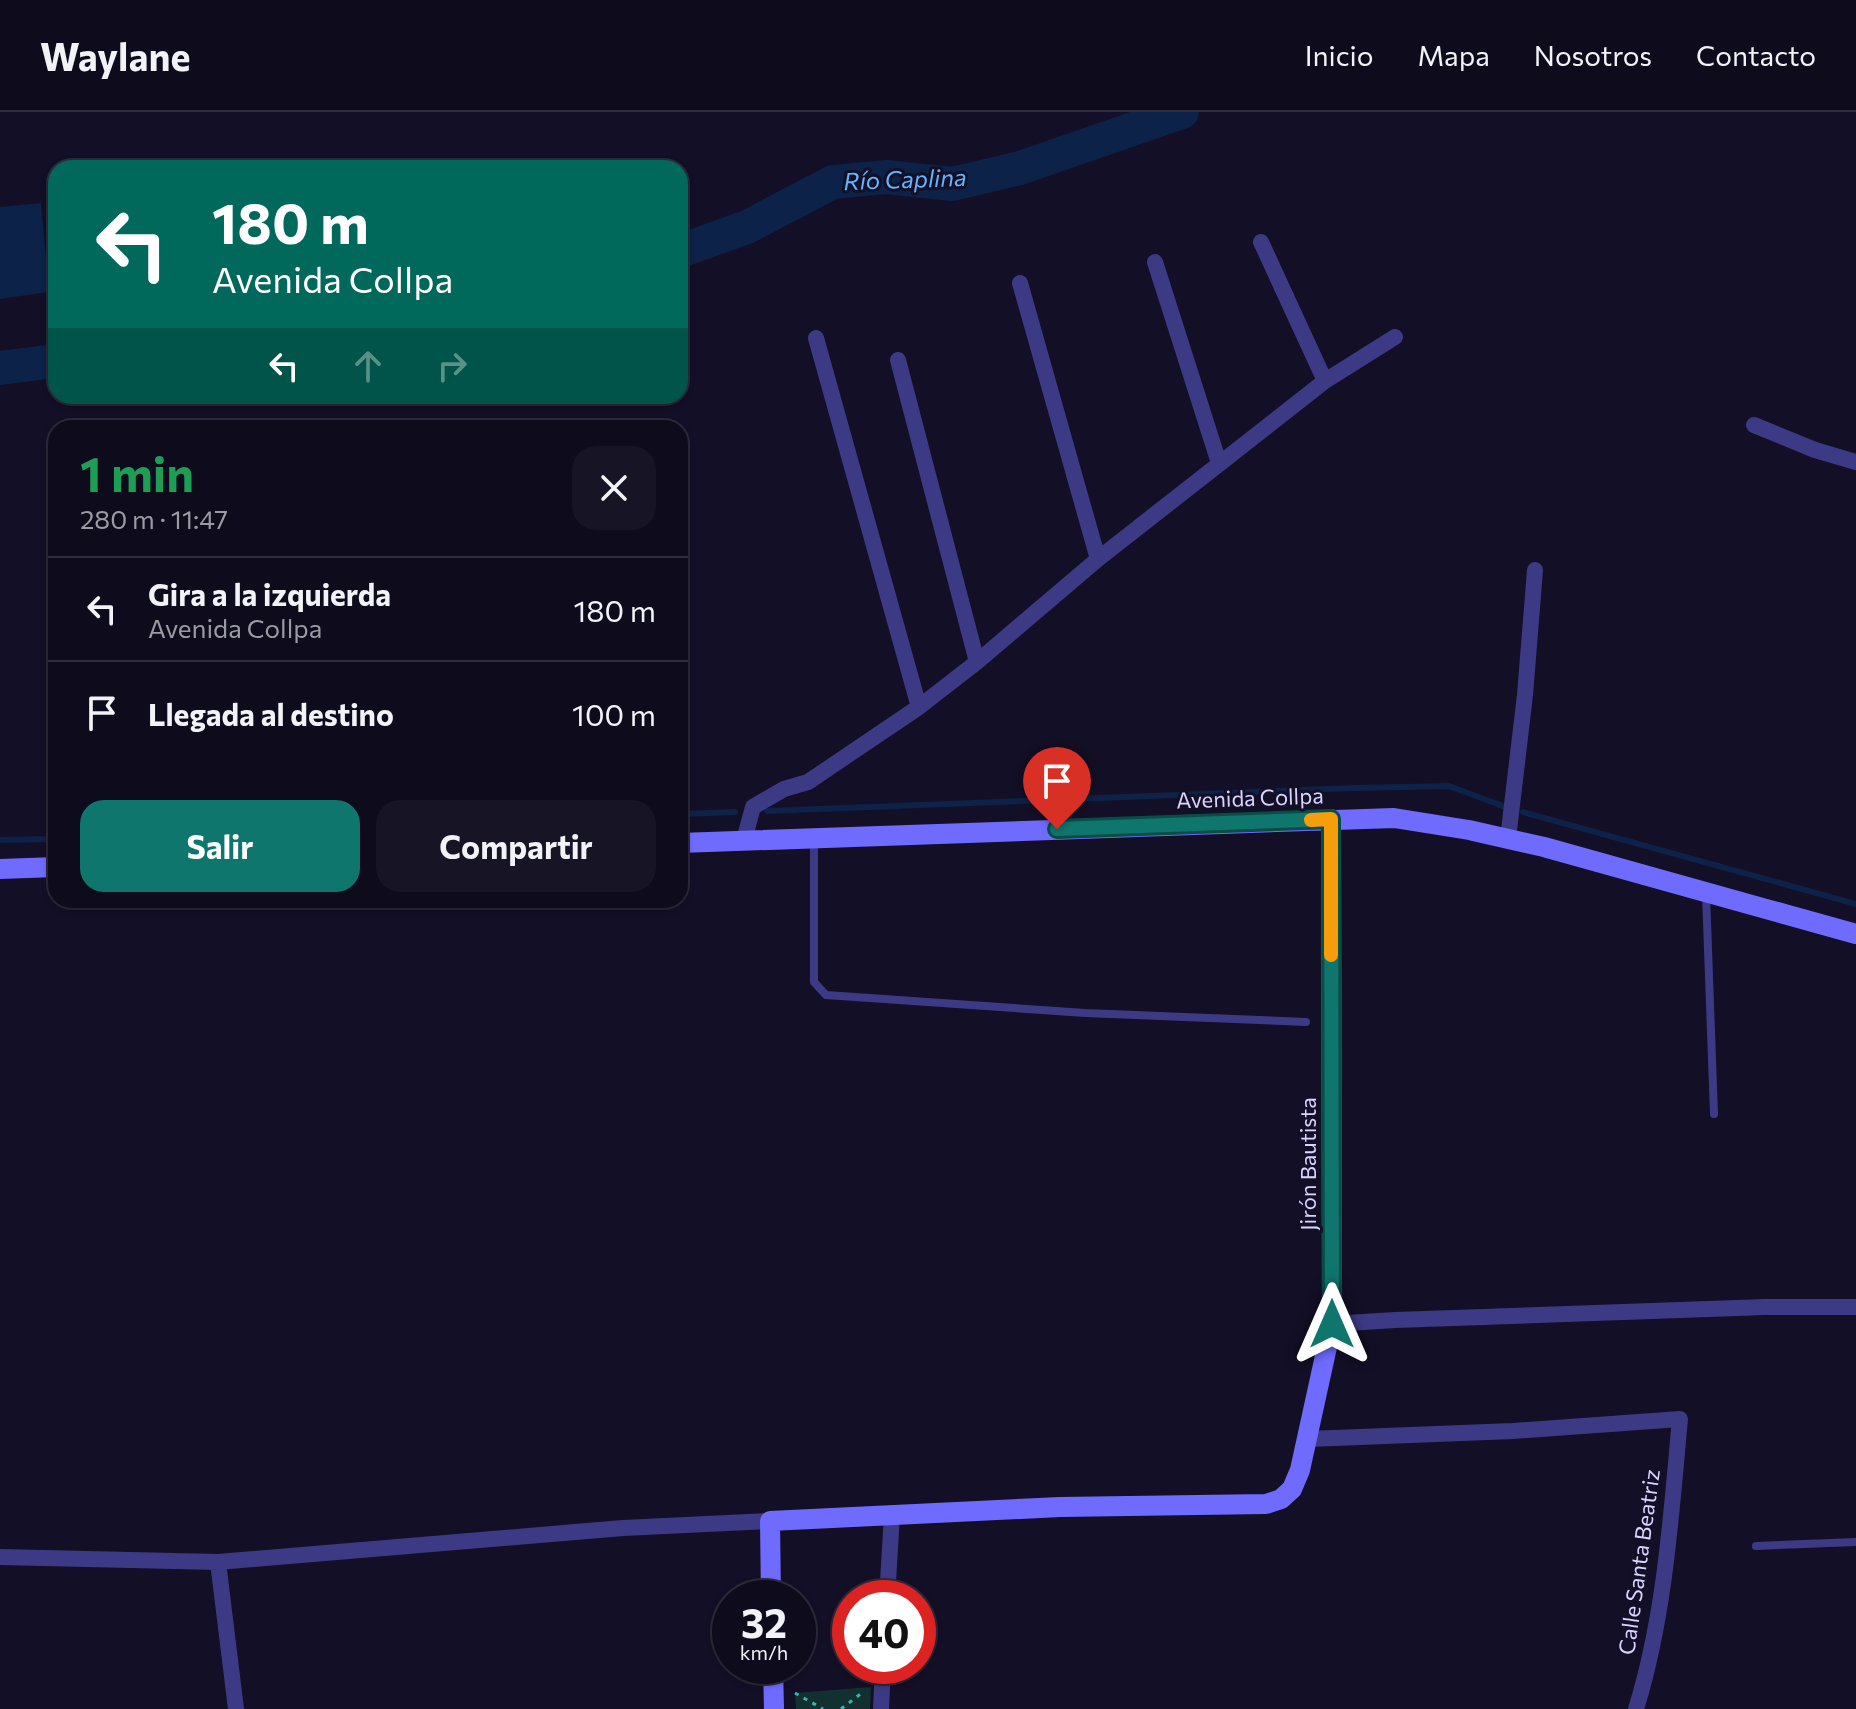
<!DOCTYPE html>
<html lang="es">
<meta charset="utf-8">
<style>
:root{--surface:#0e0b1c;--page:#171425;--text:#f1f3f6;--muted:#9b9ba3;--line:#2e2b3b;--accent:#0f766e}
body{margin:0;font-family:Commissioner,sans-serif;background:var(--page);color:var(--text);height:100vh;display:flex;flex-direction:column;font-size:30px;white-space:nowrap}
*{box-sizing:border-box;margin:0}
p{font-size:26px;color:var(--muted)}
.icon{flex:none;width:44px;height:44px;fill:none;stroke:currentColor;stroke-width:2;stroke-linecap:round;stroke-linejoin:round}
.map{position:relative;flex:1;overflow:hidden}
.sheet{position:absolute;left:48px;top:308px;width:640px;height:488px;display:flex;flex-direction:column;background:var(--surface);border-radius:24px;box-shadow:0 2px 6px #0004,0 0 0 2px var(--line)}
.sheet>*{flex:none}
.guide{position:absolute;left:48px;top:48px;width:640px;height:244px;border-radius:24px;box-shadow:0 2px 6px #0004,0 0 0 2px var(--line);background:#00695c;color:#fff;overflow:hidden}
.speed{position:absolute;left:712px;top:1468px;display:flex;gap:16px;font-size:40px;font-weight:700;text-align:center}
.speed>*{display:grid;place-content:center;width:104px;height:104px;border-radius:50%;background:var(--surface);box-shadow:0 2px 6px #0004,0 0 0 2px var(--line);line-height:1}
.speed small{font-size:20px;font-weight:400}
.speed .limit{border:12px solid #d22;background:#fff;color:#111}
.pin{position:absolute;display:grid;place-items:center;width:68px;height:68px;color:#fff;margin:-82px -34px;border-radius:50% 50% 50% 0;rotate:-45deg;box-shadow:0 0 8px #0007}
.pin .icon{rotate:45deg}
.me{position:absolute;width:88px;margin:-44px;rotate:0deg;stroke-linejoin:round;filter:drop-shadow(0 0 6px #0008)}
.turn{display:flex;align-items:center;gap:28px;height:168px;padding:0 32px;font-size:36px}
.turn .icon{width:104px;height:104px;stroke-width:2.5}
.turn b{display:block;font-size:56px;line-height:68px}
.lanes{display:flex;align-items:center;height:76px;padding:0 32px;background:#0003;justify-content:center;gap:40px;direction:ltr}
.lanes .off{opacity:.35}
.round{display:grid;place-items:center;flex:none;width:84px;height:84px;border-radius:24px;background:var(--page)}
.overview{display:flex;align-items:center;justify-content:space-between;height:136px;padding:0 32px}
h1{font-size:48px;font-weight:700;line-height:60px;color:#1e9e55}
.button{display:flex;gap:16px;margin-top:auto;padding:16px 32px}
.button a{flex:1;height:92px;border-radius:24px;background:var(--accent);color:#fff;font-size:32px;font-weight:700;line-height:92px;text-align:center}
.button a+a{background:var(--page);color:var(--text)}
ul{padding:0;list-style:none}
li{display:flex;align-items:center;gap:24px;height:104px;padding:0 32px;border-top:2px solid var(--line)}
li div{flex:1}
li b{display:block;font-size:30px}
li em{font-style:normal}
header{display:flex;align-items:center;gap:48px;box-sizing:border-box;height:112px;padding:0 40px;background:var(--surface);border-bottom:2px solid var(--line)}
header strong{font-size:38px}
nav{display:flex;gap:44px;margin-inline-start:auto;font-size:28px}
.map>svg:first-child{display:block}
.green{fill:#12302f}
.water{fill:#0c2248}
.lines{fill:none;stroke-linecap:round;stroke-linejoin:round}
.stream{stroke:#0c2248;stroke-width:6}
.river{stroke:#0c2248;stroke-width:34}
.path{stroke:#2fb8b0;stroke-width:3;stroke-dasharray:4 6;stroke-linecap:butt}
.lane{stroke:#3d3a85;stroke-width:8}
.street{stroke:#3d3a85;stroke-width:16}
.secondary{stroke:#6f6bff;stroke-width:20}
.route-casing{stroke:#0a4d48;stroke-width:20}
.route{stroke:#0f766e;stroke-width:14}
.slow{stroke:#f59e0b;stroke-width:14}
.labels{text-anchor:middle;stroke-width:6;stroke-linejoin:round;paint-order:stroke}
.street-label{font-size:22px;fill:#d9d4ff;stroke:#130f26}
.water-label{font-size:24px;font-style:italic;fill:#62b6ff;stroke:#130f26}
</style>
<header>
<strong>Waylane</strong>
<nav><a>Inicio</a><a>Mapa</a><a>Nosotros</a><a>Contacto</a></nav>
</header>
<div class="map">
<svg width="1856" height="1597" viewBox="0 0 1856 1597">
<rect width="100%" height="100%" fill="#130f26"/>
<path class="green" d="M871 1575 870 1597H796L795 1581Z"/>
<path class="water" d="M41 91 49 180 0 187V95Z"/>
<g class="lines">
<path class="stream" d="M767 699 1354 676 1449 674 1508 696
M1523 700 1856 792
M680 702 735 700
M0 728 56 727"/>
<path class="river" d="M680 139 747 115 833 70 886 65 952 72 1020 56 1182 0
M0 256 56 249"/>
<path class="path" d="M795 1581 823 1597
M841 1597 863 1580"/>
<path class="lane" d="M814 727V870L826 883 1085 901 1306 910
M1706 782 1714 1002
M1756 1434 1856 1430"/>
<path class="street" d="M1261 130 1325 269
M1155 150 1219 351
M1020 171 1098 447
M816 226 919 595
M898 248 977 550
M1754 313 1815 338 1856 350
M1508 727 1525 583 1535 458
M744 728 753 695 784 677 808 670 919 595 977 550 1098 447 1325 269 1395 225
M1332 1212 1395 1208 1765 1195H1856
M1308 1327 1513 1319 1680 1307C1671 1404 1665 1503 1636 1597
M0 1445 218 1450 623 1416 770 1409
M218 1450 236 1597
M887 1486 892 1403
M881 1597 883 1554"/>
<path class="secondary" d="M680 731 1394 706 1469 718 1544 735 1856 822
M0 757 56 755
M771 1486 770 1409 1060 1395 1266 1392 1281 1387 1292 1377 1300 1358 1332 1212 1331 707
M773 1554 774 1597"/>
</g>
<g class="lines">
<g class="route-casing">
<path id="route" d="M1057 717 1331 707 1332 1212"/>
</g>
<use href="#route" class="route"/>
<path class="slow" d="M1311 708 1331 707V843"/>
</g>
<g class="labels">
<g class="street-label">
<text transform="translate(1250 686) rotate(-2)" y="8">Avenida Collpa</text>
<text transform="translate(1308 1052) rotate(-90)" y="8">Jirón Bautista</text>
<text transform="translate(1639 1450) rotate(-82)" y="8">Calle Santa Beatriz</text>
</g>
<g class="water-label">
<text transform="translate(905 68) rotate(-2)" y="8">Río Caplina</text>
</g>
</g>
</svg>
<div class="speed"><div>32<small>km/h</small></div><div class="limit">40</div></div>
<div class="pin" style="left:1057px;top:717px;background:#d93025"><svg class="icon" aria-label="arrive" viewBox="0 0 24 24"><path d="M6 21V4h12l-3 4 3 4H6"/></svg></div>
<svg class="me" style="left:1332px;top:1212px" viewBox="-20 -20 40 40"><path d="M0-17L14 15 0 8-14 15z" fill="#0f766e" stroke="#fff" stroke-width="4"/></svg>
<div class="guide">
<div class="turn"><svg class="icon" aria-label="left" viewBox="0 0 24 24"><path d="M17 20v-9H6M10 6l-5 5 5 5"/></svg><div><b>180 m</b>Avenida Collpa</div></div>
<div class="lanes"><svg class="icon" aria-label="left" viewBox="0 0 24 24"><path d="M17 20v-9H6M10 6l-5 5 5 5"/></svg><svg class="icon off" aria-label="ahead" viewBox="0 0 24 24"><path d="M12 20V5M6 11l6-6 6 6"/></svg><svg class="icon off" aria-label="right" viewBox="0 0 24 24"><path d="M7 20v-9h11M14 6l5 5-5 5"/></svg></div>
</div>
<section class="sheet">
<div class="overview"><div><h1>1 min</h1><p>280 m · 11:47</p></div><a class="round"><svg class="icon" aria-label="close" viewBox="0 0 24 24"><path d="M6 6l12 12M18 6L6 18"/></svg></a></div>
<ul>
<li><svg class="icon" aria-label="left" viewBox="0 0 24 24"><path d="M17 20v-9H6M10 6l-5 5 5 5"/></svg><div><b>Gira a la izquierda</b><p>Avenida Collpa</p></div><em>180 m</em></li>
<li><svg class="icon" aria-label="arrive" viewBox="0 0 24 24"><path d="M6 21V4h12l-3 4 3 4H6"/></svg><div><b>Llegada al destino</b></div><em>100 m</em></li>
</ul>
<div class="button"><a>Salir</a><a>Compartir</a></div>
</section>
</div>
